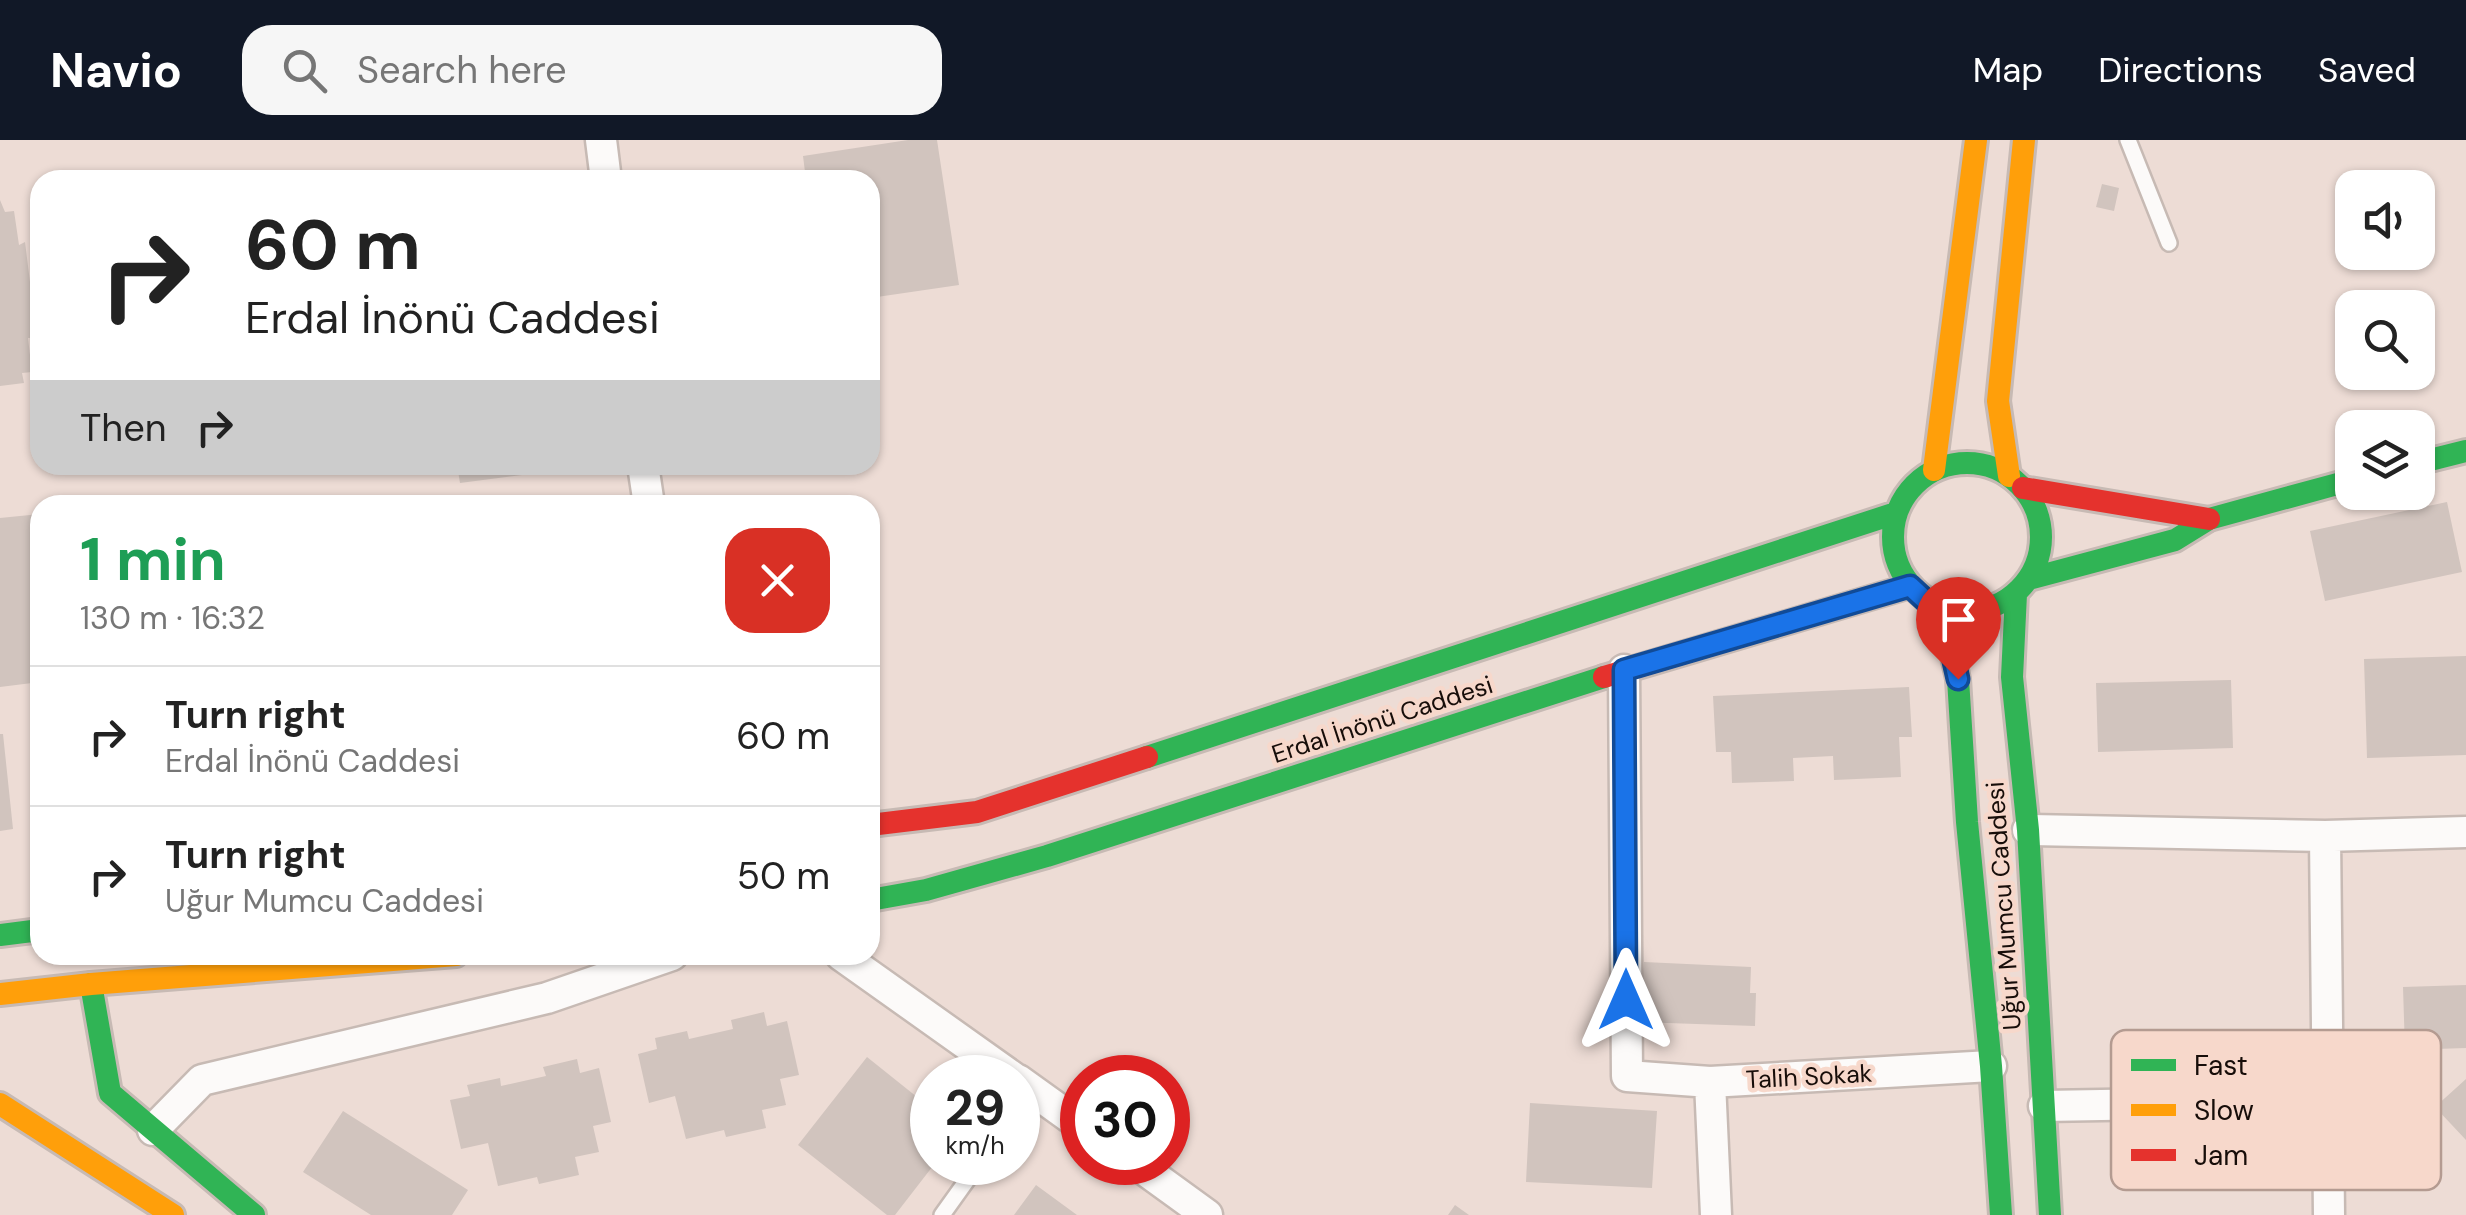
<!DOCTYPE html>
<meta charset="utf-8">
<style>
:root{--surface:#fff;--page:#f6f6f6;--text:#222;--muted:#767676;--line:#e0e0e0;--accent:#111827}
body{margin:0;font-family:"DM Sans",sans-serif;background:var(--page);color:var(--text);height:100vh;display:flex;flex-direction:column;font-size:38px;white-space:nowrap}
*{box-sizing:border-box;margin:0}
p{font-size:32px;color:var(--muted)}
.icon{flex:none;width:55px;height:55px;fill:none;stroke:currentColor;stroke-width:2;stroke-linecap:round;stroke-linejoin:round}
.map{position:relative;flex:1;overflow:hidden}
.drawer{position:absolute;left:30px;top:355px;width:850px;height:470px;display:flex;flex-direction:column;background:var(--surface);border-radius:30px;box-shadow:0 2px 8px #0004}
.drawer>*{flex:none}
.guide{position:absolute;left:30px;top:30px;width:850px;height:305px;border-radius:30px;box-shadow:0 2px 8px #0004;background:#fff;color:var(--text);overflow:hidden}
.buttons{position:absolute;left:2335px;top:30px;display:grid;gap:20px}
.buttons a{display:grid;place-items:center;width:100px;height:100px;border-radius:20px;background:var(--surface);box-shadow:0 2px 8px #0004;font-size:50px}
.speed{position:absolute;left:910px;top:915px;display:flex;gap:20px;font-size:50px;font-weight:700;text-align:center}
.speed>*{display:grid;place-content:center;width:130px;height:130px;border-radius:50%;background:var(--surface);box-shadow:0 2px 8px #0004;line-height:1}
.speed small{font-size:25px;font-weight:400}
.speed .limit{border:15px solid #d22;background:#fff;color:#111}
.pin{position:absolute;display:grid;place-items:center;width:85px;height:85px;color:#fff;margin:-102px -42px;border-radius:50% 50% 50% 0;rotate:-45deg;box-shadow:0 0 10px #0007}
.pin .icon{rotate:45deg}
.me{position:absolute;width:110px;margin:-55px;rotate:0deg;stroke-linejoin:round;filter:drop-shadow(0 0 8px #0008)}
.turn{display:flex;align-items:center;gap:35px;height:210px;padding:0 50px;font-size:45px}
.turn .icon{width:130px;height:130px;stroke-width:2.5}
.turn b{display:block;font-size:70px;line-height:85px}
.then{display:flex;align-items:center;height:95px;padding:0 50px;background:#0003;gap:20px;font-size:38px}
.round{display:grid;place-items:center;flex:none;width:105px;height:105px;border-radius:30px;background:var(--page)}
.summary{display:flex;align-items:center;justify-content:space-between;height:170px;padding:0 50px}
h1{font-size:60px;font-weight:700;line-height:75px;color:#1e9e55}
ul{padding:0;list-style:none}
li{display:flex;align-items:center;gap:30px;height:140px;padding:0 50px;border-top:2px solid var(--line)}
li div{flex:1}
li b{display:block;font-size:38px}
li em{font-style:normal}
header{display:flex;align-items:center;gap:60px;box-sizing:border-box;height:140px;padding:0 50px;background:var(--accent);color:#fff}
header strong{font-size:48px}
nav{display:flex;gap:55px;margin-inline-start:auto;font-size:35px}
.search{width:700px;height:90px;background:var(--page);display:flex;align-items:center;gap:25px;box-sizing:border-box;padding:0 35px;border-radius:30px;color:var(--muted);font-size:38px}
.map>svg:first-child{display:block}
.building{fill:#d1c4be}
.lines{fill:none;stroke-linecap:round;stroke-linejoin:round}
.lane-casing{stroke:#c7bab4;stroke-width:20}
.street-casing{stroke:#c7bab4;stroke-width:35}
.fast-casing{stroke:#c7bab4;stroke-width:28}
.slow-casing{stroke:#c7bab4;stroke-width:28}
.jam-casing{stroke:#c7bab4;stroke-width:28}
.path{stroke:#d4cfcd;stroke-width:6;stroke-dasharray:8 8;stroke-linecap:butt}
.lane{stroke:#fcfaf9;stroke-width:15}
.street{stroke:#fcfaf9;stroke-width:30}
.fast{stroke:#30b455;stroke-width:22}
.slow{stroke:#ff9f0a;stroke-width:22}
.jam{stroke:#e5322d;stroke-width:22}
.route-casing{stroke:#114b97;stroke-width:25}
.route{stroke:#1a73e8;stroke-width:18}
.labels{text-anchor:middle;stroke-width:9;stroke-linejoin:round;paint-order:stroke}
.street-label{font-size:25px;fill:#170d09;stroke:#f7d8cb}
.key{fill:#f7d8cb;stroke:#b49b91;stroke-width:2.5}
.key-label{font-size:28px;fill:#170d09}
</style>
<header>
<strong>Navio</strong>
<div class="search"><svg class="icon" aria-label="search" viewBox="0 0 24 24"><circle cx="10" cy="10" r="6"/><path d="M15 15l6 6"/></svg>Search here</div>
<nav><a>Map</a><a>Directions</a><a>Saved</a></nav>
</header>
<div class="map">
<svg width="2466" height="1075" viewBox="0 0 2466 1075">
<rect width="100%" height="100%" fill="#eddcd5"/>
<path class="building" d="M908 0H937L959 145 870 158V40H806L803 16Z
M2102 44 2119 48 2114 71 2096 67Z
M0 60 5 72 14 71 19 105 25 102 37 198H28L32 232 22 233 24 243 0 246Z
M457 325H545L546 332 460 343Z
M185 357 186 365H139L138 362Z
M2447 362 2462 432 2325 461 2310 391Z
M40 374V542L0 547V378Z
M2466 516V615L2367 618 2364 519Z
M2231 540 2233 608 2098 612 2096 543Z
M1909 547 1912 597H1899L1901 637 1834 640 1833 616 1793 618 1794 641 1732 643 1731 612H1716L1713 556Z
M0 594H3L13 689 0 691Z
M1644 822 1751 827 1750 853H1756L1755 886 1638 882Z
M2466 845V908L2405 910 2403 847Z
M764 872 767 886 787 881 799 935 780 939 786 965 762 970 766 988 726 997 724 990 686 999 675 956 649 963 638 914 657 909 655 898 687 891 689 899 733 889 731 880Z
M867 917 932 969V1022H936L895 1075H887L798 1005Z
M577 919 580 933 599 928 611 982 593 986 599 1012 575 1017 579 1035 539 1044 537 1037 498 1046 488 1003 461 1009 450 960 470 956 467 945 500 938 501 946 546 936 543 927Z
M2466 939V1000L2435 967Z
M1530 963 1657 971 1652 1048 1526 1042Z
M343 971 468 1050 452 1075H371L303 1032Z
M1036 1045 1077 1075H1014Z
M1455 1065 1469 1075H1448Z"/>
<g class="lines">
<g class="lane-casing">
<path id="lane" d="M2128 0 2169 103
M1018 971 1033 951
M942 1075 980 1022"/>
</g>
<g class="street-casing">
<path id="street" d="M601 0 606 40
M643 325 649 365
M1624 530 1627 936 1710 942 1991 926
M2028 690 2325 696 2466 692
M2325 696 2329 1075
M841 815 1014 938
M1018 940 1082 986
M1710 942 1716 1075
M2044 966 2328 961
M153 990 202 940 547 858 672 815
M1134 1022 1207 1075"/>
</g>
<g class="fast-casing">
<path id="fast" d="M1893 397a74 74 0 1 1 148 0a74 74 0 1 1-148 0Z
M2418 323 2466 311
M2029 439 2175 400 2209 379 2352 340
M2016 454 2012 537 2028 690 2050 1075
M1942 468 1958 539 1967 682 1991 926 2001 1075
M1147 617 1896 373
M870 760 926 750 1047 716 1604 537
M0 795 40 790
M91 844 110 953 254 1075"/>
</g>
<g class="slow-casing">
<path id="slow" d="M1934 330 1976 0
M2009 336 1998 261 2024 0
M0 854 91 844 456 815
M0 964 173 1075"/>
</g>
<g class="jam-casing">
<path id="jam" d="M2023 348 2209 379
M1604 537 1910 446
M870 685 977 672 1147 617"/>
</g>
<path class="path" d="M40 560H37L40 581"/>
<use href="#lane" class="lane"/>
<use href="#street" class="street"/>
<use href="#fast" class="fast"/>
<use href="#slow" class="slow"/>
<use href="#jam" class="jam"/>
</g>
<g class="lines">
<g class="route-casing">
<path id="route" d="M1626 860 1624 530 1910 446 1925 460 1942 468 1958 539"/>
</g>
<use href="#route" class="route"/>
</g>
<g class="labels">
<g class="street-label">
<text transform="translate(1382 579) rotate(-18)" y="9">Erdal İnönü Caddesi</text>
<text transform="translate(2003 766) rotate(-94)" y="9">Uğur Mumcu Caddesi</text>
<text transform="translate(1809 936) rotate(-3)" y="9">Talih Sokak</text>
</g>
</g>
<rect x="2111" y="890" width="330" height="160" rx="15" class="key"/>
<rect x="2131" y="919" width="45" height="12" fill="#30b455"/>
<rect x="2131" y="964" width="45" height="12" fill="#ff9f0a"/>
<rect x="2131" y="1009" width="45" height="12" fill="#e5322d"/>
<g class="key-label">
<text x="2194" y="935">Fast</text>
<text x="2194" y="980">Slow</text>
<text x="2194" y="1025">Jam</text>
</g>
</svg>
<div class="buttons">
<a><svg class="icon" aria-label="sound" viewBox="0 0 24 24"><path d="M4 9h4l5-4v14l-5-4H4zM17 9q2 3 0 6"/></svg></a>
<a><svg class="icon" aria-label="search" viewBox="0 0 24 24"><circle cx="10" cy="10" r="6"/><path d="M15 15l6 6"/></svg></a>
<a><svg class="icon" aria-label="layers" viewBox="0 0 24 24"><path d="M12 4l9 5-9 5-9-5zM3 14l9 5 9-5"/></svg></a>
</div>
<div class="speed"><div>29<small>km/h</small></div><div class="limit">30</div></div>
<div class="pin" style="left:1958px;top:539px;background:#d93025"><svg class="icon" aria-label="arrive" viewBox="0 0 24 24"><path d="M6 21V4h12l-3 4 3 4H6"/></svg></div>
<svg class="me" style="left:1626px;top:860px" viewBox="-20 -20 40 40"><path d="M0-17L14 15 0 8-14 15z" fill="#1a73e8" stroke="#fff" stroke-width="4"/></svg>
<div class="guide">
<div class="turn"><svg class="icon" aria-label="right" viewBox="0 0 24 24"><path d="M7 20v-9h11M14 6l5 5-5 5"/></svg><div><b>60 m</b>Erdal İnönü Caddesi</div></div>
<div class="then">Then<svg class="icon" aria-label="right" viewBox="0 0 24 24"><path d="M7 20v-9h11M14 6l5 5-5 5"/></svg></div>
</div>
<section class="drawer">
<div class="summary"><div><h1>1 min</h1><p>130 m · 16:32</p></div><a class="round" style="background:#d93025;color:#fff"><svg class="icon" aria-label="close" viewBox="0 0 24 24"><path d="M6 6l12 12M18 6L6 18"/></svg></a></div>
<ul>
<li><svg class="icon" aria-label="right" viewBox="0 0 24 24"><path d="M7 20v-9h11M14 6l5 5-5 5"/></svg><div><b>Turn right</b><p>Erdal İnönü Caddesi</p></div><em>60 m</em></li>
<li><svg class="icon" aria-label="right" viewBox="0 0 24 24"><path d="M7 20v-9h11M14 6l5 5-5 5"/></svg><div><b>Turn right</b><p>Uğur Mumcu Caddesi</p></div><em>50 m</em></li>
</ul>
</section>
</div>
